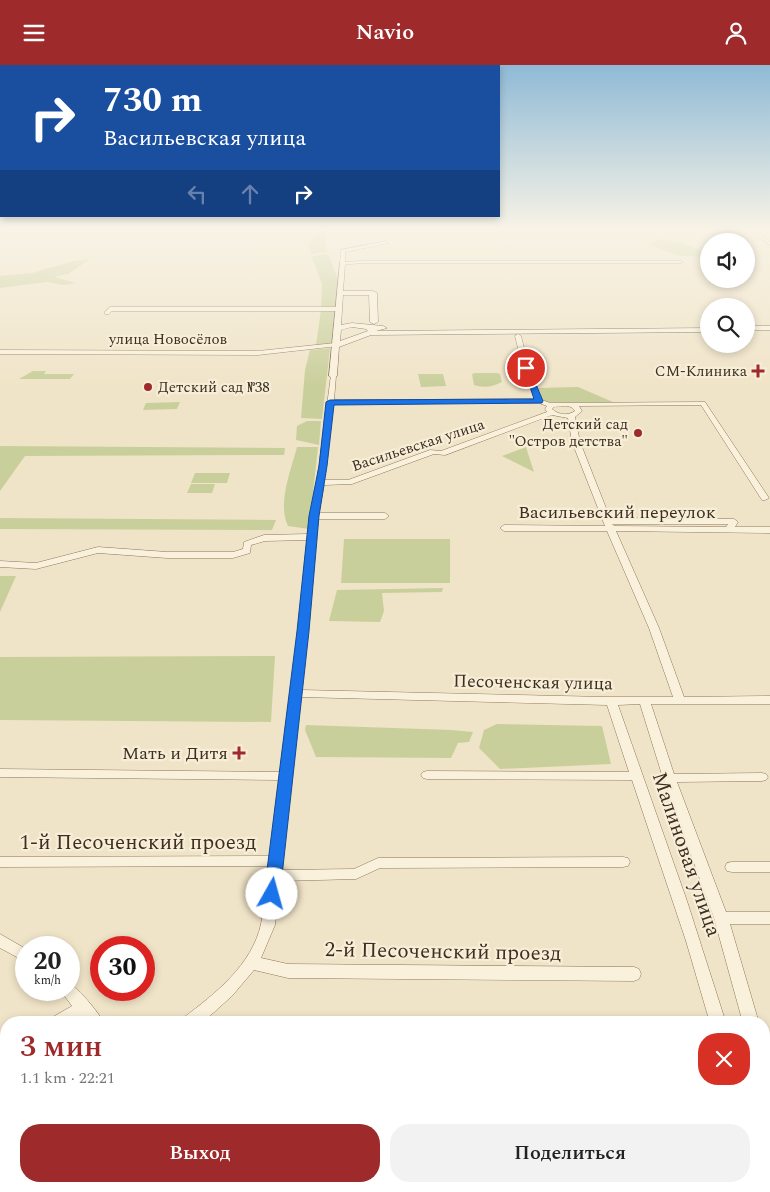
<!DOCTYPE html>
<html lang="ru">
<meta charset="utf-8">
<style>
:root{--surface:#fff;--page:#f2f2f2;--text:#222;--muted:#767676;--accent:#9e2a2b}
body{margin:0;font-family:Spectral,serif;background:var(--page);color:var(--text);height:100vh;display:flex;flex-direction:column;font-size:19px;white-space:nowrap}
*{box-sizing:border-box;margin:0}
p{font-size:16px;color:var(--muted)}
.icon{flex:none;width:28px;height:28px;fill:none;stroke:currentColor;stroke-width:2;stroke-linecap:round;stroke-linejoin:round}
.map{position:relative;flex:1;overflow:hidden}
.sheet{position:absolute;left:0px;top:951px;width:770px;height:176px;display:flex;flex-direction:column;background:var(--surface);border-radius:20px 20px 0 0;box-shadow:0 2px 8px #0003}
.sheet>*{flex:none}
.hud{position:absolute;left:0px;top:0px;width:500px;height:152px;box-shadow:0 2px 8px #0003;background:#1a4fa0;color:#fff;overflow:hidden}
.controls{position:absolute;left:700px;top:168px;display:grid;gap:10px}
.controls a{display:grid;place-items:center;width:55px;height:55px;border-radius:50%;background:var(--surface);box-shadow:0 2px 8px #0003;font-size:25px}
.speed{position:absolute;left:15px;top:871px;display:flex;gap:10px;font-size:25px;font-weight:700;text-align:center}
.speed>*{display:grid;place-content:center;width:65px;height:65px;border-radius:50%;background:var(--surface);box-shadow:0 2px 8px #0003;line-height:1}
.speed small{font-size:12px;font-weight:400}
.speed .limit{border:8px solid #d22;background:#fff;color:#111}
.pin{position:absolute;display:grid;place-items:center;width:42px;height:42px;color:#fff;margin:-21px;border:2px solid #fff;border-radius:50%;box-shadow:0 1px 5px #0007}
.me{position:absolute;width:55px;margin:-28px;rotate:7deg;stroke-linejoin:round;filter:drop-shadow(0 0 4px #0008)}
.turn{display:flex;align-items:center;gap:18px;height:105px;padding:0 20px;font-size:22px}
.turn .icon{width:65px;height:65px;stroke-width:2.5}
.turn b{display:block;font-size:35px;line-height:42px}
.lanes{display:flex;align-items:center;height:48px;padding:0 20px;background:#0003;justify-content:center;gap:25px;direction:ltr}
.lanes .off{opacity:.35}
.round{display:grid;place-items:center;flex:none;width:52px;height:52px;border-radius:20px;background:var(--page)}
.head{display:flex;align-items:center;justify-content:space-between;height:85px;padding:0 20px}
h1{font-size:30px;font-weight:600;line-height:38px;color:var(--accent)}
.action{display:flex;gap:10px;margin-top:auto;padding:10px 20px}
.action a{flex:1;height:58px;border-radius:20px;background:var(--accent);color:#fff;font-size:20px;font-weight:600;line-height:58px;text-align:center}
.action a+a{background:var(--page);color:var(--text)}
header{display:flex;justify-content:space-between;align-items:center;height:65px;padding:0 20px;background:var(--accent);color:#fff;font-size:22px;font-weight:600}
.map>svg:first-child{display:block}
.green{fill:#c9cf9b}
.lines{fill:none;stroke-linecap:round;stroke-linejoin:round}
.street-casing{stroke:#8d765c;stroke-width:1}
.secondary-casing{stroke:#6f573f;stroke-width:1}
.street{fill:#faf1dc;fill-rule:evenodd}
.secondary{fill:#faf1dc;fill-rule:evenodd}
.route{fill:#1a73e8;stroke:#114b97}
.poi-dot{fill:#9e2a2b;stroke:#f7eed8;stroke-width:2}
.labels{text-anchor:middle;stroke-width:4.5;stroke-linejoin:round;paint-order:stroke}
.far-street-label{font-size:15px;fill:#3d2e20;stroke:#f7eed8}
.far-poi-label{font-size:15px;fill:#3d2e20;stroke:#f7eed8;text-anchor:end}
.street-label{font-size:18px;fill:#3d2e20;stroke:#f7eed8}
.poi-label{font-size:18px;fill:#3d2e20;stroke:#f7eed8;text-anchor:end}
.near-street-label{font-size:21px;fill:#3d2e20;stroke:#f7eed8}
</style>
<header><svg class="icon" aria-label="menu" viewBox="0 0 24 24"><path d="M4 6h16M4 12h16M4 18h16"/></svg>Navio<svg class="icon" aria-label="person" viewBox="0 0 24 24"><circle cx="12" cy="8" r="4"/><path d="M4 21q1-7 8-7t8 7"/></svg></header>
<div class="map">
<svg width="770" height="1127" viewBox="0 0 770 1127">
<rect width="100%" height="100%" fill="#f0e4c8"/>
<path class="green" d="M319 165H327L325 179 328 187 311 189 309 179Z
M660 174 677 177 707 187 709 192 680 191 649 180Z
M324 189 329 190 338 215 337 243H321L322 219 312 192Z
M90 194 68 209 54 212 76 218 64 220 47 217 0 223V211L32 208 74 196Z
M321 245H336L331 279 316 280Z
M330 283 322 354 301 353 305 305 310 285Z
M33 306H46L44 309H74L70 314H19Z
M475 308H497L500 309 502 317C493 322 483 323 474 320L472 309Z
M418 309H443L446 321 421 322Z
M578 322 613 337H546L543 335 537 323Z
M180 337 177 344 143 345 146 338Z
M307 356H321L319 380 296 375 297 361Z
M0 381 285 383 284 390 25 391 0 426Z
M297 382H318L309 464 288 461C277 439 291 405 297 382Z
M526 382 534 407 502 391Z
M195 408H230L227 418H191Z
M191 419H215L212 428H187Z
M0 453 276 455 272 465 0 464Z
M344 474H450V518H341Z
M0 511H16L0 547Z
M443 523 442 527 382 528 384 546 380 557 329 556 337 525Z
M275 591 271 657 0 655V592Z
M497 659 602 661 611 699 500 704 479 683 484 665Z
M306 660 452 665 473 667 469 677 458 678 451 693 316 692 305 665Z"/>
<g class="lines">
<g class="street-casing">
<path id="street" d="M750 165H754L770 177V180Z
M387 176 389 178 345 187V197L361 196H681L683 197 681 198H361L342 200 340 199 341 185Z
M110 242H338L341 244 338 246H112L109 249H105V247Z
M518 269 521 271 529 303 542 335 550 338 705 337 769 433 765 435H762L701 340 579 341 582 346 575 352 580 377 610 453 734 454 738 457 735 462H770V468L616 466 659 563 684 632 770 631V639H651L674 709 762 708 766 709 768 712 766 715 762 716 677 717 726 847H770V859H730L759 958H743L714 853 663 713 640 639 618 640 687 836 726 958H710L686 876 632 715 427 714 423 713 421 710 423 707 427 706 629 707 607 640 301 632 281 805 354 804 378 793 623 792 628 793 630 797 628 801 623 802 380 803 356 814 280 816 275 860 261 893 288 899 634 902 639 904 641 909 639 914 634 916 288 913 254 905 232 931 202 958H181L183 953C215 929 252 900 261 859 265 840 266 820 268 801L0 802V792L270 791 279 715 0 712V704L280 707 298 566 307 475 265 476 251 480 250 488 233 493H167L98 488 36 504 0 502V496L36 498 98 482 167 487H233L243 484 244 477 264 470 308 469 319 401 331 310 336 311 334 335 535 334 523 303 515 271ZM539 338 547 341 545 344 547 347 441 386 430 385 348 415H324L333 339ZM567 341 571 342 575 346C567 351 559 350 552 344L554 342ZM552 350 568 353 572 377 605 461 504 460 500 463 504 466H607L649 563 673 632H605L301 625 318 454H385L389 451 385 448H319L324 420 352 419 434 389 445 390ZM612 459H728L726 462 614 461Z
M336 278 338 279V281L258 290 0 289V285L258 286Z
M732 797H770V807H732L727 806 725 802 727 798Z
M0 869 26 884V897L0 883Z
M69 919C78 922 99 948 104 958H86L81 952 72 958H49L51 953 72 941 60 925H69Z
M6 980V997L0 1000V983Z
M764 994 770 997V1032L764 1029Z
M764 1080H770V1098H764Z
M6 1088V1108L0 1111V1091Z
M732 1121H750V1127H732Z"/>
</g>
<g class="secondary-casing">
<path id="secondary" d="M340 198 345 199 343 226H373L377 228 378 257 374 259 370 257 369 230H343L341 260 352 258 383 261 387 263 376 266 709 263V267L371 270 339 282 337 311 333 314 329 311ZM352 262 366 264 368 266 340 276 341 265Z
M746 261H770V265H746Z"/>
</g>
<use href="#street" class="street"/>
<use href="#secondary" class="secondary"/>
</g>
<linearGradient id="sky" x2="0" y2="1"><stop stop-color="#8fbad6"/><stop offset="0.51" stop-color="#f8f3e6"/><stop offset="1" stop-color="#f8f3e6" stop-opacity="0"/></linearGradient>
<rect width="770" height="322" fill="url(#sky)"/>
<path class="route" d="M523 301 529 303 543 336 542 338 334 340 327 401 319 451 309 566 280 829 278 833 272 835 267 833 264 829 297 566 309 451 319 401 326 337 330 335 534 334Z"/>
<g class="poi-dot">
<path d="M755.5 298.5h5v5h5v5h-5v5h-5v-5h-5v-5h5z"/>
<circle cx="148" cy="322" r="5"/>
<circle cx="638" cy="368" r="5"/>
<path d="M236.5 680.5h5v5h5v5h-5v5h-5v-5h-5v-5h5z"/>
</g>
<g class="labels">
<g class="far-street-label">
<text x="168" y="279">улица Новосёлов</text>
<text transform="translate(418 380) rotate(-18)" y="5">Васильевская улица</text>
</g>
<g class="far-poi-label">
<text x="747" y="311">СМ-Клиника</text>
<text x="158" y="327" text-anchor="start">Детский сад №38</text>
<text x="628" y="364">Детский сад<tspan x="628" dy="17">"Остров детства"</tspan></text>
</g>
<g class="street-label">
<text x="617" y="453">Васильевский переулок</text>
<text transform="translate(533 617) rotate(1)" y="6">Песоченская улица</text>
</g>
<g class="poi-label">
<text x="228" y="694">Мать и Дитя</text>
</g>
<g class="near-street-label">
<text x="138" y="784">1-й Песоченский проезд</text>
<text transform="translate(687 789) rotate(71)" y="7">Малиновая улица</text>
<text transform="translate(443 886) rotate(1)" y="7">2-й Песоченский проезд</text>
</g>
</g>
</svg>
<div class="controls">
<a><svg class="icon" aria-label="sound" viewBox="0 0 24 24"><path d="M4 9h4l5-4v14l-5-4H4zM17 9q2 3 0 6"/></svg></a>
<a><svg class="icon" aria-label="search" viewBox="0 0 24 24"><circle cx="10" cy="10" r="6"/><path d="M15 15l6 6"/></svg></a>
</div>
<div class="speed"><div>20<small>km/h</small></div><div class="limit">30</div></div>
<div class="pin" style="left:526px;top:303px;background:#d93025"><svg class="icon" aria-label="arrive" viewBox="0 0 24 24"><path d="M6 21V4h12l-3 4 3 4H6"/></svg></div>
<svg class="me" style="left:272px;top:829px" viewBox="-20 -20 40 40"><circle r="19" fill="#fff"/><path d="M0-13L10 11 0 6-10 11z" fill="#1a73e8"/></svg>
<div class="hud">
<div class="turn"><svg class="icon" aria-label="right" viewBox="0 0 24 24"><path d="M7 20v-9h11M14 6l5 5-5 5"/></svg><div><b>730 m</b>Васильевская улица</div></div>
<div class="lanes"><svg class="icon off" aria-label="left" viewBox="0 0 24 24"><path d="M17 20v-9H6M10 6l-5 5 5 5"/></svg><svg class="icon off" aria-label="ahead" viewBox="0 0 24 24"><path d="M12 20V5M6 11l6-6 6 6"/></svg><svg class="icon" aria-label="right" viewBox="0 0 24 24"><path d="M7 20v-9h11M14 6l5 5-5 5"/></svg></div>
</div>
<section class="sheet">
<div class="head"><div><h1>3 мин</h1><p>1.1 km · 22:21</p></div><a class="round" style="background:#d93025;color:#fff"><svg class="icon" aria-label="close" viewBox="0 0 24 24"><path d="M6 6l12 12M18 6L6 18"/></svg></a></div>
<div class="action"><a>Выход</a><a>Поделиться</a></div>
</section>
</div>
